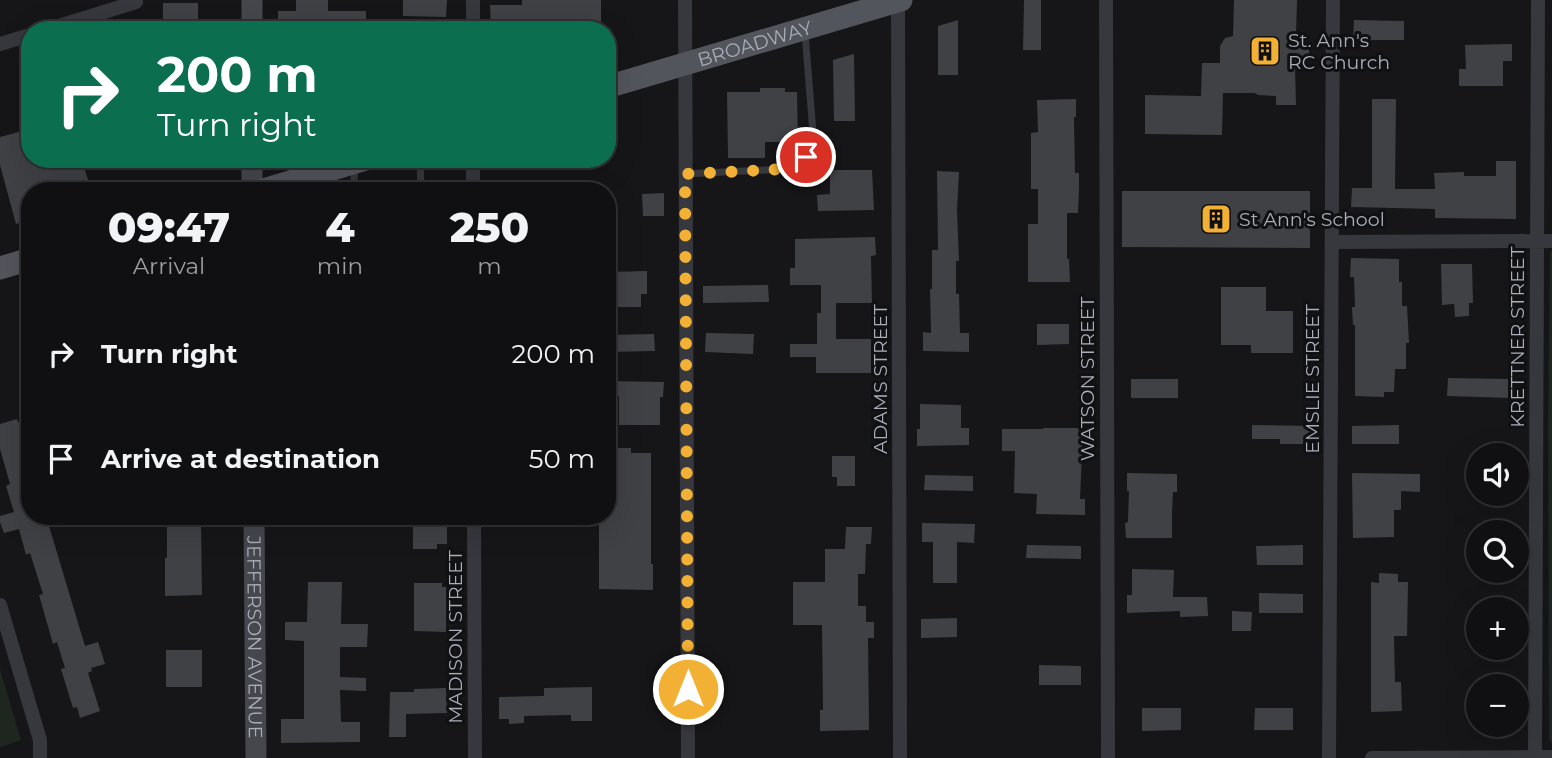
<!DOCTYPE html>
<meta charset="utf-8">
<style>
:root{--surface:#101012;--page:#19191b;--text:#f1f3f6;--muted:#9c9d9f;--line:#303032}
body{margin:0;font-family:Montserrat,sans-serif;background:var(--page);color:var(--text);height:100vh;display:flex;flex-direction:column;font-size:26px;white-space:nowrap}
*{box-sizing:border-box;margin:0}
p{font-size:23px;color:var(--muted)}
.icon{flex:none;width:38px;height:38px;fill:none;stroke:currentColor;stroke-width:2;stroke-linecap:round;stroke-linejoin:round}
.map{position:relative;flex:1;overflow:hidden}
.side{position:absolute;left:21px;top:182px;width:595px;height:343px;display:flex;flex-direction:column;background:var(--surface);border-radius:28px;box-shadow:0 7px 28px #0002,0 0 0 2px var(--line)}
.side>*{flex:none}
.hud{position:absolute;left:21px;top:21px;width:595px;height:147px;border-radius:28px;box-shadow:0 7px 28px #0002,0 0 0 2px var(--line);background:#0b6e4f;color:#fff;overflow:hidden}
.tools{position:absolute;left:1466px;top:443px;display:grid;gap:14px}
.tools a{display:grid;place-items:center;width:63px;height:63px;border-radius:50%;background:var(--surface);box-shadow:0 7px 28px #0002,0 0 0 2px var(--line);font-size:35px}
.pin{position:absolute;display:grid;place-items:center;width:60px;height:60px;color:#fff;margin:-30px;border:4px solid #fff;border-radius:50%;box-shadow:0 2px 7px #0007}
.me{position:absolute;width:77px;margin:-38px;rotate:0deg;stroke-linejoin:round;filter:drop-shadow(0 0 5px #0008)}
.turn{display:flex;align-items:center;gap:24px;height:147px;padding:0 21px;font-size:32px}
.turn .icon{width:91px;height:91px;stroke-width:2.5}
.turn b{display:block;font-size:49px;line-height:60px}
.eta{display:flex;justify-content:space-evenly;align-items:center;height:119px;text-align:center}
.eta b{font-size:42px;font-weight:800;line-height:49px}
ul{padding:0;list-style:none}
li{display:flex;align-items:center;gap:21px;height:105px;padding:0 21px}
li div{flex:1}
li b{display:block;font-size:26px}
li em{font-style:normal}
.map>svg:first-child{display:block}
.green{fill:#1e261f}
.building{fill:#404145}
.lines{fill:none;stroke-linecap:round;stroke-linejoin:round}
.lane{stroke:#37383d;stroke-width:7}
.street{stroke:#37383d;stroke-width:14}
.secondary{stroke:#45474d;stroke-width:21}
.primary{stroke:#53555c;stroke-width:23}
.route{stroke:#f2b134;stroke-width:12;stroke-dasharray:0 21.6}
.labels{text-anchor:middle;stroke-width:6;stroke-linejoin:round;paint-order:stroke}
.poi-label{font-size:19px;fill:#a8adb8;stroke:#111113;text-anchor:start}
.street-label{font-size:19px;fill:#a8adb8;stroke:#111113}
</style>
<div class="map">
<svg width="1552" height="758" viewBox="0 0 1552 758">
<rect width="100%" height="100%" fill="#161618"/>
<path class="green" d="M1550 251H1552V744L1549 739 1548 421Z
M0 669 21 740 0 747Z"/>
<path class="building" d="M296 0H328V11H366V30H278V11H296Z
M403 0H447L446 17 403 16Z
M522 0H601V30H491L490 5H522Z
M1024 0H1041V50H1023Z
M1234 0H1297L1296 36 1303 39 1309 47V56L1304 64 1295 67 1296 105H1276V96L1258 95 1255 93H1223L1222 135 1145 134V95L1201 96 1202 63H1220V46L1225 38 1233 36Z
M163 3H198V30H163Z
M958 20V75H938V26Z
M1354 20 1404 21V40H1353Z
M1512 44V61H1503V86H1459V69H1466L1465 45Z
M854 54 855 121H834L833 60Z
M760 88H785V92H797L798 142H765V158H728L727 92H760Z
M1076 99V117H1074L1075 173H1079V189L1078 213H1067V259H1069L1070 282H1028V224H1038V189H1031V133L1038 132 1037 100Z
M1372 99H1396L1395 189H1435L1434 173 1464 172V176H1496V161H1516V219L1435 218V209L1351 207 1352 188H1372Z
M30 129V159H81L92 191H30V220L16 224 0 165V137Z
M830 170H872L874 210 818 211 817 195 830 194Z
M937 171 959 172 957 210 959 261H956V294H959L960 333H969V352L923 351V332L931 333 930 289H932V250H938Z
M1122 191H1310V248L1122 247Z
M664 193V216H643L642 194Z
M875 237 876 255 871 256 872 303H836V339H871V373H816V357H790V344H817V313H821V285H790V268H795V239Z
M1351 258 1399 259V282H1402V306H1407L1409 343H1406V369H1395L1394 392H1384V397L1355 396V325H1353L1352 307H1355L1354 277H1350Z
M1441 264H1472L1473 303H1469V316L1455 317 1454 304 1442 305Z
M647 271V294H641V307H613V295H607V272Z
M768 285 769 302 703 303V286Z
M1221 287H1266V311H1293V353H1251V345H1221Z
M1037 324H1069V344L1037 345Z
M706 333 754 334 753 354 705 352Z
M654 334 655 351 607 352V335Z
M1448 378 1511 379V398L1447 396Z
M1131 379H1178V398H1131Z
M607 381 664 382 663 397H660V425H619V396H607Z
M920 404 961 405V428H969V445L917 446V429H920Z
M17 419 18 422 30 419V516H46L85 646 98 642 105 664 91 668 92 671 88 673 100 711 80 718 77 707 73 708 61 669 65 668 57 642 53 644 39 595 43 594 30 553 26 555 19 529 4 533 0 522V516L14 512 6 486 10 484 0 449V424Z
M1252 425 1312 426 1311 444H1280V439H1252Z
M1399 425V444H1352V426Z
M1043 428H1083L1080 499H1085V515L1036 514 1037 494 1014 493 1015 451H1002V429H1043Z
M607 448H631V453H651V564H653V590L599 589V516H607Z
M832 456H855V486H837V477H832Z
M1127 473 1177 474V492H1173L1172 511V538H1126L1125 523 1128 522 1129 491H1127Z
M1352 473 1420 474V492L1401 491V510H1394V537L1353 538Z
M925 475 973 476V491L924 490Z
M167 516H196V519H201L202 595 165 596V558H167Z
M413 516H447V544H437V549H413Z
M922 523 975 524 974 543 957 542V583H933V542H922Z
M846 527H872L871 544H866L865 574H858V606H866V622H874V638H868L869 730 820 731V710H823L822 625H793V582H825V549H845Z
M1027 545 1081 546V559L1026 558Z
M1303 545V565H1257L1256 546Z
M1132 569 1174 570 1173 597H1207L1208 616 1180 617V611L1127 613V595H1132Z
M1379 573 1398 574V582H1408L1407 636H1394L1395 682H1401L1402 711 1371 712V582L1379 583Z
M308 582H342L341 624H368L367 647H340V677L366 678V691L340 690 341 722H360V742L281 743V719H304V641L285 640V622H307Z
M414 583H442V587H446V632L414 631Z
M1259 593 1303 594V613H1259Z
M1232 611 1252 612 1251 631H1232Z
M957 618V637L921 638V619Z
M166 650H202V687H166Z
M1039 665 1081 666V685H1039Z
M592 687V721H571V715L524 716V723L509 724V719H499V697L544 696V688Z
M446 688 447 713 406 714V737H389L390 692H414V689Z
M1142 708H1181V730L1142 731Z
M1255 708H1293V730H1254Z"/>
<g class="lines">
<path class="lane" d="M420 159 421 191
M685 174 786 169 805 157 813 133 805 33
M353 191 355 167"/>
<path class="street" d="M473 0V30
M685 0 688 758
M898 0 900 758
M1106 0 1108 758
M46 30 136 2
M0 44 30 35
M473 159V191
M1332 242 1552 241
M474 516 475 758
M0 605 40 740V758
M1329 758 1333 0
M1372 758 1552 757
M1535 758 1538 0"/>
<g class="secondary">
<path d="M252 30V0"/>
<path d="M252 191V159"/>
<path id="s1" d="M254 516 256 758"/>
</g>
<g class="primary">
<path id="s2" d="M607 87 901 0"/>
<path d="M260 191 366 159"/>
<path d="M0 268 30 259"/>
</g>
</g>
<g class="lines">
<path class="route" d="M688 689 685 174 786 169 806 157"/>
</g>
<defs>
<g id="building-square" transform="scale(1.575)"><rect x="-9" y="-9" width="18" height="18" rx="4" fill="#f2b134" stroke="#111113"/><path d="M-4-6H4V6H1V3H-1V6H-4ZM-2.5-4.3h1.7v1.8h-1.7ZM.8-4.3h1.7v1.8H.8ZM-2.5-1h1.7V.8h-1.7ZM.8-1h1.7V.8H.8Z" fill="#111"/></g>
</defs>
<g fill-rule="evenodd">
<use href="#building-square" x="1265" y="51"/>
<use href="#building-square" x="1216" y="219"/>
</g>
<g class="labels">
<g class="poi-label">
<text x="1288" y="47">St. Ann's<tspan x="1288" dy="22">RC Church</tspan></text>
<text x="1239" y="226">St Ann's School</text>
</g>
<g class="street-label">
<text dy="7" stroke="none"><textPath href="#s2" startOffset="154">BROADWAY</textPath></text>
<text transform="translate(1517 337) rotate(-90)" y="7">KRETTNER STREET</text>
<text transform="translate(880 379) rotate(-90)" y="7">ADAMS STREET</text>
<text transform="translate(1087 379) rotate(-90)" y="7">WATSON STREET</text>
<text transform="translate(1312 379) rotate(-90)" y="7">EMSLIE STREET</text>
<text dy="7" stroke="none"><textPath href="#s1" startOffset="121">JEFFERSON AVENUE</textPath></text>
<text transform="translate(455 637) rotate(-90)" y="7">MADISON STREET</text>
</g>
</g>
</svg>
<div class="tools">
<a><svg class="icon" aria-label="sound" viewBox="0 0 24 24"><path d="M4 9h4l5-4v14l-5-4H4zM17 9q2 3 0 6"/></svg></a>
<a><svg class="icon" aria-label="search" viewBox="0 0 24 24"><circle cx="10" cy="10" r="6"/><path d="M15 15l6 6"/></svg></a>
<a>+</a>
<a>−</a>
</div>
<div class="pin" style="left:806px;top:157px;background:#d93025"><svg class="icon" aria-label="arrive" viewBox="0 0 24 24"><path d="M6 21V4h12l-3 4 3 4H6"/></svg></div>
<svg class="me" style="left:688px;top:689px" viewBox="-20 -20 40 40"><circle r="17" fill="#f2b134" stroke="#fff" stroke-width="3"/><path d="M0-11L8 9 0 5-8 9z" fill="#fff"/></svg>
<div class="hud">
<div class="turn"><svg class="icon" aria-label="right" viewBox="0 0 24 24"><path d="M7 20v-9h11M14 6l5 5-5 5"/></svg><div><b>200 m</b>Turn right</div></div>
</div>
<section class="side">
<div class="eta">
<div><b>09:47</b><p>Arrival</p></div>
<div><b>4</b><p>min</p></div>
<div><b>250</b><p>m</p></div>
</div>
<ul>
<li><svg class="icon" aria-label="right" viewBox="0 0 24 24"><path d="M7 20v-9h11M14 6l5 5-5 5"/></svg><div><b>Turn right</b></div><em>200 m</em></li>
<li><svg class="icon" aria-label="arrive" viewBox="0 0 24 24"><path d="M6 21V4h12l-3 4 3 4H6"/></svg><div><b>Arrive at destination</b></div><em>50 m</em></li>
</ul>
</section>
</div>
